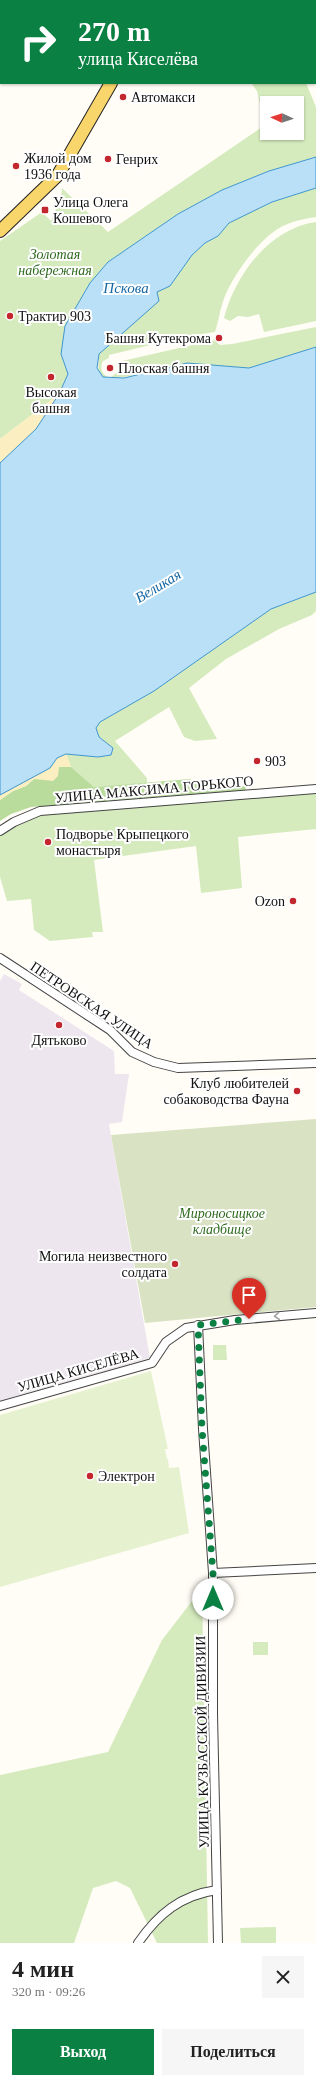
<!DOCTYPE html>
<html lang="ru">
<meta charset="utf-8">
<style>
:root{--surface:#fff;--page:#f6f6f6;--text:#222;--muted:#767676;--accent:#0b8043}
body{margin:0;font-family:"Times New Roman",serif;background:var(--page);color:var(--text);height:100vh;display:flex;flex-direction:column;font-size:15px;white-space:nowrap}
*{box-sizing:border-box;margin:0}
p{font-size:13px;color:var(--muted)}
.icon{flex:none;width:22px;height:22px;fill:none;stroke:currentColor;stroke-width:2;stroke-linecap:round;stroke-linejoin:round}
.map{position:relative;height:1943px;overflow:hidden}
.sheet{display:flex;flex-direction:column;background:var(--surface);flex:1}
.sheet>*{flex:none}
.guide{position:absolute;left:0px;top:0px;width:316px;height:84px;box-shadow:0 1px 3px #0004;background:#0b8043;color:#fff;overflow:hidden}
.needle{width:26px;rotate:274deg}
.buttons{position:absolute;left:260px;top:96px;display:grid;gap:8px}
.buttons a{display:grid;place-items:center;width:44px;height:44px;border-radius:0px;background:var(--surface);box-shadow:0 1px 3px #0004;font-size:20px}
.pin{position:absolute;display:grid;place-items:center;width:34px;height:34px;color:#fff;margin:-41px -17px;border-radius:50% 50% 50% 0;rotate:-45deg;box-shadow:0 0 4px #0007}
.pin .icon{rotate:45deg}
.me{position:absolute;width:44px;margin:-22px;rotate:0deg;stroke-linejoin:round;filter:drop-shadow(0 0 3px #0008)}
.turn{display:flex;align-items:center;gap:14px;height:84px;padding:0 12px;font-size:18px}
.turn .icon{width:52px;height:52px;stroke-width:2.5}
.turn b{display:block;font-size:28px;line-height:34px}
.round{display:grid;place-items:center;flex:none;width:42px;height:42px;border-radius:0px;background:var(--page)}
.summary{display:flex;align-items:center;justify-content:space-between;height:68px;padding:0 12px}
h1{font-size:24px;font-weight:700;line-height:30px}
.cta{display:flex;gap:8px;margin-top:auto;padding:8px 12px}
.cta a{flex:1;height:46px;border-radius:0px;background:var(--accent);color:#fff;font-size:16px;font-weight:700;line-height:46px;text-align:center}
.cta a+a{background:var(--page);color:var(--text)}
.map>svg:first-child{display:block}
.industrial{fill:#eee6ef}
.green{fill:#d5ebbd;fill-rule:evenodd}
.forest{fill:#b9dc9c}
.sand{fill:#fbeec1}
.cemetery{fill:#d9e3c4}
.pitch{fill:#e6f2cf}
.water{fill:#b9e0f7;stroke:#3f96cf}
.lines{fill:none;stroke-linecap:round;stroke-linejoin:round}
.minor-casing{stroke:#444;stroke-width:10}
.primary-casing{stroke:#222;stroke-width:14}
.minor{stroke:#fff;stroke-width:8}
.primary{stroke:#f9d66b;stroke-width:12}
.oneway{stroke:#a0a0a0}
.route{stroke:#0b8043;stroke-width:7;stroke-dasharray:0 12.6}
.poi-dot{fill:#c4262e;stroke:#fff;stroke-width:1.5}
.labels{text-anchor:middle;stroke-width:4;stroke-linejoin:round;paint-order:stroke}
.poi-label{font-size:14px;fill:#111;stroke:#fff;text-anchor:start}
.park-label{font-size:14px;font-style:italic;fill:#2f6b1f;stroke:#fff}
.street-label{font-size:14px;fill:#111;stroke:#fff}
.water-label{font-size:15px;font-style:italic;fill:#1768a6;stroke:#fff}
</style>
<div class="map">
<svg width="316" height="1943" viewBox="0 0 316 1943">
<rect width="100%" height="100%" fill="#fffdf5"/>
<path class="industrial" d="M4 974 22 984 19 990 114 1051 115 1074H129L122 1122 109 1124 150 1358 0 1401V981Z"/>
<path class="green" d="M195 0H308L196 1Z
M251 83H306L316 107V157L269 171 222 190 178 214 108 262 61 354 68 374 59 394 0 439V241L42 212 51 221 61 197 62 188 108 232 265 125 257 91ZM267 103H297V133H267Z
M316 188V217C304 219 292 221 281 227 259 239 234 274 225 296 220 308 219 320 215 332L188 336 109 355V358L103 361C100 367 101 374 108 377H103L98 372 99 354 157 297V292L170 285 192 255 205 243 218 236 229 223 272 202Z
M316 222V321L264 332 259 314 248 317 238 316 230 321 224 318C235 275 270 228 316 222Z
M316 327V347L249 368 187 363 124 377H111L119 371 118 362 214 340 220 345 232 344Z
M316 592V611L312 615 279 629 226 659 189 688 217 739 195 741 184 737 169 707 115 741 147 778V783L94 787 71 767 66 754 98 757 111 755 113 748 99 737 96 728 100 722 154 691 271 609Z
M316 788V829L238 837 242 888 201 893 196 846 94 860 103 932H92L93 937 50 941 34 930 31 899 7 901 0 877V834L17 823 39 815Z
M213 1345H226L227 1360H213Z
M202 1588 208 1943H157L130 1888 116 1881 93 1888 74 1943H0V1775L108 1752 162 1640Z
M253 1642H268V1655H253Z
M276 1927V1943H241L240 1928Z"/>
<path class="forest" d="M59 767H71L94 787 190 779 201 788 245 786 246 790 31 807 11 814 0 821V800L13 791 26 786 34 779H47Z"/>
<path class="sand" d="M59 394 36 429 0 463V439Z
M66 754 71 767H59L58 776 53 781 34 779 26 786 13 791 0 800V795L50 768 57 758Z"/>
<path class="cemetery" d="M316 1119V1307L145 1323 111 1135Z"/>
<path class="pitch" d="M151 1371 168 1449H165L167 1459H168L169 1468 179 1467 189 1533 0 1587V1415Z"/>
<path class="water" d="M316 157V188L272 202 229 223 218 236 205 243 192 255 170 286 157 292 159 301 99 354 97 368 103 377 124 378 187 363 249 368 316 347V592L271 609 154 691 100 722 96 728 99 737 113 748 111 755 98 757 66 754 57 758 50 768 0 795V463L36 429 59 394 68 374 61 354 65 326 90 283 108 262 178 214 222 190 269 171Z"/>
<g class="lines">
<g class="minor-casing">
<path id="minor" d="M0 6H1
M0 831 14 822 40 811 316 789
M0 958 110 1030 132 1052 154 1062 178 1068 316 1063
M198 1325 203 1429 213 1573V1714L218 1943
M0 1406 152 1363 166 1342 186 1328 235 1320 316 1313
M213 1573 316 1568
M138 1943C158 1914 181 1895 217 1890"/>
</g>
<g class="primary-casing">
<path id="primary" d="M185 1 187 0
M0 231 58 175 111 83"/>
</g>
<use href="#minor" class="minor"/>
<use href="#primary" class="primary"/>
</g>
<defs><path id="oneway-chevron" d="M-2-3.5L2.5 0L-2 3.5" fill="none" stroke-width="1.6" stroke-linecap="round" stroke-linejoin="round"/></defs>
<use class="oneway" href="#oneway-chevron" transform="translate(277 1316) rotate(175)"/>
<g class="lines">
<path class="route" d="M213 1599V1573L202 1429 198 1325 249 1319"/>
</g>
<g class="poi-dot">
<circle cx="123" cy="97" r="4"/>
<circle cx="108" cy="159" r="4"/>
<circle cx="16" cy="166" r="4"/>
<rect x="41" y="206" width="8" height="8" rx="2"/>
<circle cx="10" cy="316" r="4"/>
<circle cx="219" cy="338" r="4"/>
<circle cx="110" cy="368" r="4"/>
<circle cx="51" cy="377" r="4"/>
<circle cx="257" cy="761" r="4"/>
<circle cx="48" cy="842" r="4"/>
<circle cx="293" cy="901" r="4"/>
<circle cx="59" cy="1025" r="4"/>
<circle cx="297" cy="1091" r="4"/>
<circle cx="175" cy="1264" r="4"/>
<circle cx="90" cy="1476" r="4"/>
</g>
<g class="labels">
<g class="poi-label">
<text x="131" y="102">Автомакси</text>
<text x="24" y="163">Жилой дом<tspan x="24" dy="16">1936 года</tspan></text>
<text x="116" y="164">Генрих</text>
<text x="53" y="207">Улица Олега<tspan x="53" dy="16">Кошевого</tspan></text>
<text x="18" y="321">Трактир 903</text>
<text x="211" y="343" text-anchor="end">Башня Кутекрома</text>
<text x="118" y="373">Плоская башня</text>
<text x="51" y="397" text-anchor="middle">Высокая<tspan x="51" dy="16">башня</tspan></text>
<text x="265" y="766">903</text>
<text x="56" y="839">Подворье Крыпецкого<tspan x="56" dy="16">монастыря</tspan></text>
<text x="285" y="906" text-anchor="end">Ozon</text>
<text x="59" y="1045" text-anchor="middle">Дятьково</text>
<text x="289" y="1088" text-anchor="end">Клуб любителей<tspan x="289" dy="16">собаководства Фауна</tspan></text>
<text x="167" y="1261" text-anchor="end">Могила неизвестного<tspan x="167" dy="16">солдата</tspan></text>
<text x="98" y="1481">Электрон</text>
</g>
<g class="park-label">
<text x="55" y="259">Золотая<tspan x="55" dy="16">набережная</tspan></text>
<text x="222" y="1218">Мироносицкое<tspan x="222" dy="16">кладбище</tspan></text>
</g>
<g class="street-label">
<text transform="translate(154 789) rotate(-5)" y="5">УЛИЦА МАКСИМА ГОРЬКОГО</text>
<text transform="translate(92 1005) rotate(34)" y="5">ПЕТРОВСКАЯ УЛИЦА</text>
<text transform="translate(78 1370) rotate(-16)" y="5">УЛИЦА КИСЕЛЁВА</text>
<text transform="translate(202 1742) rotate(-91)" y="5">УЛИЦА КУЗБАССКОЙ ДИВИЗИИ</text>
</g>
<g class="water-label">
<text x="126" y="293">Пскова</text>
<text transform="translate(158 586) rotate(-31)" y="5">Великая</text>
</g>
</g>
</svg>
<div class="buttons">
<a><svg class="needle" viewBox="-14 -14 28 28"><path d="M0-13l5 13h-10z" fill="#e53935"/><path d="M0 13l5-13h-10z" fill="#767676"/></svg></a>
</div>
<div class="pin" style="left:249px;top:1319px;background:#d93025"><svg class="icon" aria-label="arrive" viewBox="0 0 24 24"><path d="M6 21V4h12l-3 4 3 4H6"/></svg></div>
<svg class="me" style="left:213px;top:1599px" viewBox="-20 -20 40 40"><circle r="19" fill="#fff"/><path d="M0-13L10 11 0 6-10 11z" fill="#0b8043"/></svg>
<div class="guide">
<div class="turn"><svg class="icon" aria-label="right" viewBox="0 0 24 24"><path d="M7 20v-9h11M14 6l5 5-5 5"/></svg><div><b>270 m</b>улица Киселёва</div></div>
</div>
</div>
<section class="sheet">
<div class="summary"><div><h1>4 мин</h1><p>320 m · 09:26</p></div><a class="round"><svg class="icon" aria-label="close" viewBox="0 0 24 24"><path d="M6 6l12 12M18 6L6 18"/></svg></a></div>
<div class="cta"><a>Выход</a><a>Поделиться</a></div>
</section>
